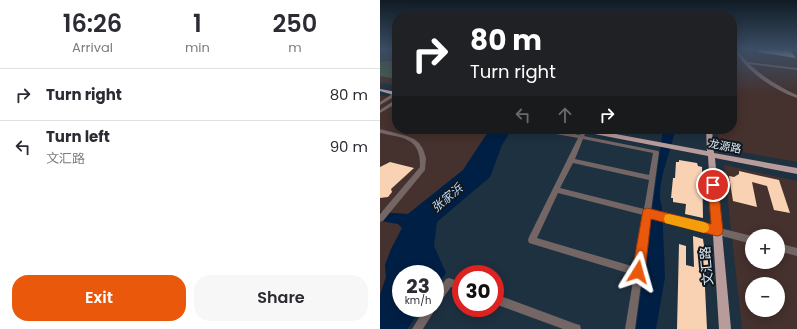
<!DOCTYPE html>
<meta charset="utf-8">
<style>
:root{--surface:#fff;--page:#f7f7f7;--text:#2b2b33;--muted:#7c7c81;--line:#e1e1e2;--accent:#ea580c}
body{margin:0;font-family:Poppins,"Noto Sans SC",sans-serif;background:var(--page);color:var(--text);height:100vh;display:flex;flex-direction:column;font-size:15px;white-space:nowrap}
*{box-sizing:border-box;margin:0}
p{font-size:13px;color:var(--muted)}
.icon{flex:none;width:22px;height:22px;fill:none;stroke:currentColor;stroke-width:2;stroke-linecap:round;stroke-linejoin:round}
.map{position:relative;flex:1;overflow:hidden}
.drawer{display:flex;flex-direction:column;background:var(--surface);width:380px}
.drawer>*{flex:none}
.banner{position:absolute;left:12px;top:12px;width:345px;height:122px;border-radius:16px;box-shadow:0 2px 10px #0003;background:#202124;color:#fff;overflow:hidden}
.controls{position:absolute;left:365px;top:229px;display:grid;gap:8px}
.controls a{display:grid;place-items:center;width:40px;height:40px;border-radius:50%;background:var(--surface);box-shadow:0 2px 10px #0003;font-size:20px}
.speed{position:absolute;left:12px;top:265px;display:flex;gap:8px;font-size:20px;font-weight:700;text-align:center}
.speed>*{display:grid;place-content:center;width:52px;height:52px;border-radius:50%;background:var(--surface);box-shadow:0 2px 10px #0003;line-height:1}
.speed small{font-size:10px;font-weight:400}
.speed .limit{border:6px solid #d22;background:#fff;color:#111}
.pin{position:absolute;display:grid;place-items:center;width:34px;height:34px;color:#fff;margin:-17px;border:2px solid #fff;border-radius:50%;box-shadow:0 1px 4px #0007}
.me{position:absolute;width:44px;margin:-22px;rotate:8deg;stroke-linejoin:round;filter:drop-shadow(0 0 3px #0008)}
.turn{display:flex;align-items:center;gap:14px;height:84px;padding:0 12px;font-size:18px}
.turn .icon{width:52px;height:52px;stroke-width:2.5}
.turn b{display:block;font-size:28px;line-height:34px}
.lanes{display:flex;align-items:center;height:38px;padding:0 12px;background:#0003;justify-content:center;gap:20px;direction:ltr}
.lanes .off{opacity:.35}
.eta{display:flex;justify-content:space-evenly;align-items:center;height:68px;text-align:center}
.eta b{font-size:24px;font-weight:600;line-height:28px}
.primary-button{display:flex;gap:8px;margin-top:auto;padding:8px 12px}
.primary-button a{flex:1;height:46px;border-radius:16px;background:var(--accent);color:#fff;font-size:16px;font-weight:600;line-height:46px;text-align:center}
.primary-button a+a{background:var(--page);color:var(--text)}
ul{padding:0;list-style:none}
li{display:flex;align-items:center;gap:12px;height:52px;padding:0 12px;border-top:1px solid var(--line)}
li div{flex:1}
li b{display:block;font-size:15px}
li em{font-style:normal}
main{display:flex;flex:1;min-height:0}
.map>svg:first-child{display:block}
.education{fill:#45312d;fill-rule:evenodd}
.green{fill:#4a603d}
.water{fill:#001f44}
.building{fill:#f9d2b4}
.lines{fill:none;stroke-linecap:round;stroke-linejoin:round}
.minor{fill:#746665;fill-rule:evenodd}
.major{fill:#b89c9b;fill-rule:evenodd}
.route{fill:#ea580c;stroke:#983908}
.slow{fill:#f59e0b}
.labels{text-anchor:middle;stroke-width:4;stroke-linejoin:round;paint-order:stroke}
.street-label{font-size:11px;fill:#deeaf5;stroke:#101820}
.water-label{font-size:12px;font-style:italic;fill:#bfd9f8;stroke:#101820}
.near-street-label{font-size:13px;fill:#deeaf5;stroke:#101820}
</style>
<main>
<section class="drawer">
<div class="eta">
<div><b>16:26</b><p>Arrival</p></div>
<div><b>1</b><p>min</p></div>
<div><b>250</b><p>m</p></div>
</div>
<ul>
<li><svg class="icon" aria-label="right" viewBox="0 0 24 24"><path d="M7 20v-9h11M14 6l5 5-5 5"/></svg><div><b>Turn right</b></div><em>80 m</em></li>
<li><svg class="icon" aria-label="left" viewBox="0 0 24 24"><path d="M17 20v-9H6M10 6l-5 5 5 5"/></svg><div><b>Turn left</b><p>文汇路</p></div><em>90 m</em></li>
</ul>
<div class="primary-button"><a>Exit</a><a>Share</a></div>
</section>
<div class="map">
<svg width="417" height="329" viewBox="0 0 417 329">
<rect width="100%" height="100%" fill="#1e3141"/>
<path class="education" d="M0 49H17V86L0 83Z
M352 49H417V162L340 148 337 129H352Z
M0 95 17 99V129H110L83 170 28 214 5 265 6 277 0 295Z
M344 165 417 181V329H362ZM372 236H398V262H372ZM372 284H398V310H372Z"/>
<path class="green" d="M17 60V79L0 76V62Z"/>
<path class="water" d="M110 129H132L122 145 110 177 57 222 54 246 66 273 55 289V274H21V308H42L27 329H0V295L6 277 5 265 11 249 22 228 18 224 0 221V212L28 214 83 170Z
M283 129 295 130C292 149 274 189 282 206L285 277 276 329H256Z"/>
<path class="building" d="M376 49H409L416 58 378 52Z
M299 160 317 163 318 166 322 167 323 218 305 214 306 204 293 202V198H291L293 178H295L296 162H299Z
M10 162 34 168 11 189 12 192 8 197 0 198V167Z
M359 171 399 180 410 213 394 210 387 186 372 182 377 207 353 201 349 176 354 177 359 174Z
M313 236 323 239 324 246 328 247 330 268 324 267 327 329H297L299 244 306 246V265L314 267Z"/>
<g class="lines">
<path class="minor" d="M354 49H357L367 62 417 68V70L369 64C383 77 400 87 417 95V98C392 89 367 72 354 49Z
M15 92H17V95L0 105V102Z
M15 100H17V103L0 113V110Z
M0 129 27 136 34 139 39 143 43 149 46 158 45 170 3 221 0 222V214L40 167C41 138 24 138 0 133Z
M156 129H167L200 135 202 129H208L204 136 278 151 279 152 271 211 372 236V244L270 217 255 329H245L254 275 149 243 148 240 149 237 198 138 159 131ZM203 139 273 153 269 175 195 159ZM193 163 269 180 264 209 180 188ZM178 193 263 215 255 267 157 238Z
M398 243 417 248V256L398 251Z
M69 278 81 282V290L71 287 58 305 55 307 56 308 43 329H32L45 308H55V294L66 279Z
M115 294 196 324 200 325 201 329H183L115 304Z"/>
<path class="major" d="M0 89 17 92V96L0 91Z
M196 129H209L327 151 326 129H332L334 153 417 168V174L335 158 351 329H339L328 156 199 131Z"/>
</g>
<linearGradient id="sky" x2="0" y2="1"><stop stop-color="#101b24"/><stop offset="0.52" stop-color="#3b4e65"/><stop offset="1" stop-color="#3b4e65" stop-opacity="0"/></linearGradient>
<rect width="417" height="95" fill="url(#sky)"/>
<path class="route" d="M333 181 338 185 343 231 341 235 337 236 271 219 265 272 263 277 258 279 254 277 252 272 263 210 267 208 331 224 328 185Z"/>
<path class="slow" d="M289 214 324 222 328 224 329 228 328 231 324 233 289 224 285 223 284 219 285 215Z"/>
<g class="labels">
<g class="street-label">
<text transform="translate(345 146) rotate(11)" y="4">龙源路</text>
</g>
<g class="water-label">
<text transform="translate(67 198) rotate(-40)" y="4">张家浜</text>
</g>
<g class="near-street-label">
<text transform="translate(326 266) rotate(-95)" y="5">文汇路</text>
</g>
</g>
</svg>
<div class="controls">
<a>+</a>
<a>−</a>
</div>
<div class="speed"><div>23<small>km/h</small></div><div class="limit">30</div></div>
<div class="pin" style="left:333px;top:185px;background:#d93025"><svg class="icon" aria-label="arrive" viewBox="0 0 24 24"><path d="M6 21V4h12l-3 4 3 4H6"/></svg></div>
<svg class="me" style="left:258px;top:272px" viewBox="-20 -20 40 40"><path d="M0-17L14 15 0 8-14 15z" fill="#ea580c" stroke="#fff" stroke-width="4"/></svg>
<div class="banner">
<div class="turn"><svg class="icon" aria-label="right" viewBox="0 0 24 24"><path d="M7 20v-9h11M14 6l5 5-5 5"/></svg><div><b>80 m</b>Turn right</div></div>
<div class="lanes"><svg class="icon off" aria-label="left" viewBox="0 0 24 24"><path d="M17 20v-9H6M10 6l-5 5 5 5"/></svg><svg class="icon off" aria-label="ahead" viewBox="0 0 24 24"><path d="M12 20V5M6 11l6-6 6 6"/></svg><svg class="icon" aria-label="right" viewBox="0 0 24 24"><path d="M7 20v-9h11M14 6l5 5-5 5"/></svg></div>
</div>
</div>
</main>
